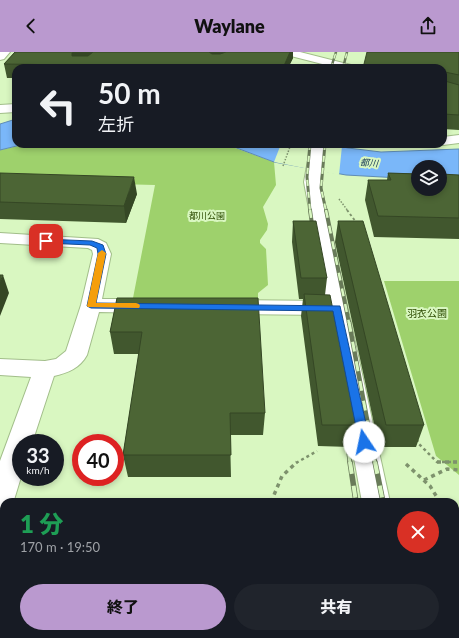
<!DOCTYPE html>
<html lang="ja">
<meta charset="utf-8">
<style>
:root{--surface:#171b24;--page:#20242c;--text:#f1f3f6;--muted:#9ea1a6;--accent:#ba99cf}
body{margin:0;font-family:Lato,"Noto Sans JP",sans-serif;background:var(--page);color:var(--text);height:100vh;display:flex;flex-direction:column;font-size:15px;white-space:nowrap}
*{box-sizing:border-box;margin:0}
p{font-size:13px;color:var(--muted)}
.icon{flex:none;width:22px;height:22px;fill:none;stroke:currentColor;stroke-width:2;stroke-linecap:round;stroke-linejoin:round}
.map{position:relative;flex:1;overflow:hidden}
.sheet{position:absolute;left:0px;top:446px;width:459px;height:140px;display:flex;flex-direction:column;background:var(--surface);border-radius:12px 12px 0 0;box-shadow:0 2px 6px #0003}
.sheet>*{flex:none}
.hud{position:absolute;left:12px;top:12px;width:435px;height:84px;border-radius:12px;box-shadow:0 2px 6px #0003;background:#171b24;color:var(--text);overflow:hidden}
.tools{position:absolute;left:411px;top:108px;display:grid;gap:8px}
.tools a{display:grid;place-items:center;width:36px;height:36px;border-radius:50%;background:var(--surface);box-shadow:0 2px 6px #0003;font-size:20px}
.speed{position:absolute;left:12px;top:382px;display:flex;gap:8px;font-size:20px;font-weight:700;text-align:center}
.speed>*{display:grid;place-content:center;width:52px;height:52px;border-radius:50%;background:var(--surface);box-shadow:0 2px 6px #0003;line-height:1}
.speed small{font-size:10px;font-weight:400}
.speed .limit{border:6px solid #d22;background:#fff;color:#111}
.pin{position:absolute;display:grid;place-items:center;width:34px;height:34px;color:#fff;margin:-17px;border-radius:8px;box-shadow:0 2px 6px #0006}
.me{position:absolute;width:44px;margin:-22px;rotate:349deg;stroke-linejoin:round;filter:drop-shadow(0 0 3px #0008)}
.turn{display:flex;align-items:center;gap:14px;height:84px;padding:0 20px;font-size:18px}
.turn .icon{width:52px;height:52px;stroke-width:2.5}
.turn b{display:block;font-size:28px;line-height:34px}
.round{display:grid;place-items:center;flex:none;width:42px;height:42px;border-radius:21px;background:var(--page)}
.headline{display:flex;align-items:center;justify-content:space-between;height:68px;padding:0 20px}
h1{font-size:24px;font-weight:800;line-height:30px;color:#1e9e55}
.primary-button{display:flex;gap:8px;margin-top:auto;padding:8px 20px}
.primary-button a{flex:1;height:46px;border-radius:24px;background:var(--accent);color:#111;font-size:16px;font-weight:800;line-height:46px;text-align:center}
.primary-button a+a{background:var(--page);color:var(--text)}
header{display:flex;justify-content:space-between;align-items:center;height:52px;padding:0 20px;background:var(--accent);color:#111;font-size:18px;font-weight:800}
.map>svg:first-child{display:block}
.green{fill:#9ed16c}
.water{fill:#7ab7f9;stroke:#5f8cb5}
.pier{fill:#d9f7c1}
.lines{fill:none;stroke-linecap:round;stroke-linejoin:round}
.minor-casing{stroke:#a2be8a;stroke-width:2}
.major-casing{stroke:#99434f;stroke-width:2}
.path-far3{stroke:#7e926d;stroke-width:1.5;stroke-dasharray:1.5 1.5;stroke-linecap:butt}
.path-far2{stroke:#7e926d;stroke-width:2;stroke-dasharray:2.5 2.5;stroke-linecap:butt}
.path-far1{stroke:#7e926d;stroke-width:2.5;stroke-dasharray:3 3;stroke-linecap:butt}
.path{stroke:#7e926d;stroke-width:3.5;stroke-dasharray:4 4;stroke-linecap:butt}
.minor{fill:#fff;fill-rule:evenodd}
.major{fill:#e997a8;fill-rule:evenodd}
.rail-far4-casing{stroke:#697b59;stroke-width:2.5}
.rail-far3-casing{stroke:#697b59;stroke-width:3}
.rail-far2-casing{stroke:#697b59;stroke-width:4}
.rail-far1-casing{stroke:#697b59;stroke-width:4.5}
.rail-casing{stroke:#697b59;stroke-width:5.5}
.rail-far4{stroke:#d9f7c1;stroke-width:1.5;stroke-dasharray:5;stroke-linecap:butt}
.rail-far3{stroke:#d9f7c1;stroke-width:2;stroke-dasharray:6;stroke-linecap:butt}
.rail-far2{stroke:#d9f7c1;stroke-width:2.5;stroke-dasharray:8;stroke-linecap:butt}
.rail-far1{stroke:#d9f7c1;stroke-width:3;stroke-dasharray:10;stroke-linecap:butt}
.rail{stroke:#d9f7c1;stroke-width:4;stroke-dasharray:12;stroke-linecap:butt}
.wall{fill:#41572e}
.shaded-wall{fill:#354725}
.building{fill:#4c6535;stroke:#354725}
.route{fill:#1a73e8;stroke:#114b97}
.slow{fill:#f59e0b}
.labels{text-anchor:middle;stroke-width:4;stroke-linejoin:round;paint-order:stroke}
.far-water-label{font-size:9px;font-style:italic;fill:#143454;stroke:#d9f7c1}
.far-park-label{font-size:9px;fill:#2b4a00;stroke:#d9f7c1}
.park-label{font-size:10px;fill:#2b4a00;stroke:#d9f7c1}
</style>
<header><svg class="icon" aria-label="back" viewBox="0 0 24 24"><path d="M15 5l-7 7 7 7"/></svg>Waylane<svg class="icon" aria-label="share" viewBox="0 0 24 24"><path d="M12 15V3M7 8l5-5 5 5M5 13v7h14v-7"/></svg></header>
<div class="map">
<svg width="459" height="586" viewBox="0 0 459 586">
<rect width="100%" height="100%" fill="#d9f7c1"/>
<path class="green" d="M27 92H224L274 110 276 133 263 155 268 172 267 178 260 188V191L266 197 268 233 258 241V246H133L155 133 0 129V98Z
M384 229H459V423L436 404Z"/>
<path class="water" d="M16 67V92H25L0 98V72Z
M226 92H329L348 96 381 100 459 97V125L440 126V115H418V127L346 123 274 110Z"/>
<path class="pier" d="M281 92H335L342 94 339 123 274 110Z"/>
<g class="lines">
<g class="minor-casing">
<path id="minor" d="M0 0H10L4 7 0 8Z
M282 0H300L355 14 357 16H338L283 2Z
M16 52V60L0 61V53Z
M459 83V91L443 93 438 92H443V85Z
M311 92H325L320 130 390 450H362L328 263 228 262 221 260 218 255 221 250 228 248 326 249 304 130Z
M0 181 98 187 106 191 111 202 102 247H146L153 249 156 254 153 259 146 261 99 260 87 303C80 316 68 321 54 324L32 391H21V425L14 448 13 450H4V459L0 460V409L31 325 0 323V307L45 309 56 307 66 299 81 253 93 202 92 198 88 196 0 191Z
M455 459H459V485H455Z
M4 558V582H18L17 586H0V559Z"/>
</g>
<g class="major-casing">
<path id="major" d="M0 469H4V497H0Z
M368 582H402L403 586H369Z"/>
</g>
<path class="path-far3" d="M283 114 291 92
M339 147 348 159"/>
<path class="path-far2" d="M347 158 356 170"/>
<path class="path-far1" d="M417 387 418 391 437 410H459
M296 411 317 399"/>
<path class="path" d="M437 410H459
M406 412 430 434 440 450
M424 428 447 417 459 418
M271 450 282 424 297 410
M455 570H459
M347 582 356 585"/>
<use href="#minor" class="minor"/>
<use href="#major" class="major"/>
<g class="rail-far4-casing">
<path id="rail-far4" d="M331 16 336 0
M343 16 347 0"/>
</g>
<g class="rail-far3-casing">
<path id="rail-far3" d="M310 92 307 125 310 159
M325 92 321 136 326 159"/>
</g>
<g class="rail-far2-casing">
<path id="rail-far2" d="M310 158 313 179
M326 158 349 271"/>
</g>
<g class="rail-far1-casing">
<path id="rail-far1" d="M349 270 375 411
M346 383 350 411"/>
</g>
<g class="rail-casing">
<path id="rail" d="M350 410 356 450
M375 410 383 450"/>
</g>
<use href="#rail-far4" class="rail-far4"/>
<use href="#rail-far3" class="rail-far3"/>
<use href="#rail-far2" class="rail-far2"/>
<use href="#rail-far1" class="rail-far1"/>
<use href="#rail" class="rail"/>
</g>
<path class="wall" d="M15 0H293V6L288 16H16V26H7L4 12Z
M459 0V78L443 77V16Z
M0 121 137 142 126 171 0 167Z
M388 121 459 123V187L374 185 365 148 368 128H387Z
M293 169 327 226 325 243 356 373 350 395 318 394 301 264 303 247H299L292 190Z
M338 169 424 373 416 395H379L335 190Z
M117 246 265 361 263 383H230L231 425H128L123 403 139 302H114L110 280Z"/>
<path class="shaded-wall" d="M74 0H96L74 15 72 4V1Z
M209 0H234L211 9Z
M290 0H293V6L288 16H283Z
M134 125 137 142 126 171 124 154Z
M3 223 9 241 0 264V230Z"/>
<path class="building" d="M15 0H74L72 1V4H88L93 0H209L212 2H220L226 0H290L283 16H66L71 13 4 12Z
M367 0H459V23L445 20V29L459 33V63L443 62V16H363Z
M0 121 134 125 124 154 0 150Z
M388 121 418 122V137H440V122L459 123V166L378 164 368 128H391Z
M293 169H316L327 226H301Z
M338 169H363L424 373H386Z
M0 223H3L0 230Z
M304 242 330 243 356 373H322Z
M117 246H258L265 361H230L231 403H123L142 280H110Z
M105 582H307V586H104Z"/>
<path class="route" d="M43 187 92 189 103 193 106 202 96 251 340 254 370 390 368 393 364 395 360 393 359 390 333 259 91 256 87 254 98 202 97 196 90 193 46 191 42 189Z"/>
<path class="slow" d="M102 198 106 201 96 251H136L139 252 140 254 139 256 88 255 87 254 98 201Z"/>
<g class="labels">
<g class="far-water-label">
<text transform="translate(369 111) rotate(5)" y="3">都川</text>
</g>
<g class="far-park-label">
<text x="207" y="167">都川公園</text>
</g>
<g class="park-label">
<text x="427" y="265">羽衣公園</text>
</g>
</g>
</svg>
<div class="tools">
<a><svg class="icon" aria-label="layers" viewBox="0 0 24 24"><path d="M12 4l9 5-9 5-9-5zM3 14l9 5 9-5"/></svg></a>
</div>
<div class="speed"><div>33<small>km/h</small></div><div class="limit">40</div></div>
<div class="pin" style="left:46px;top:189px;background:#d93025"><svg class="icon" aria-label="arrive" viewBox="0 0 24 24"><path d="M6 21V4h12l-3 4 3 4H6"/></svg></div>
<svg class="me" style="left:364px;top:390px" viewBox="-20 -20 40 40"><circle r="19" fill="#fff"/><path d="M0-13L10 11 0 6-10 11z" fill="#1a73e8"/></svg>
<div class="hud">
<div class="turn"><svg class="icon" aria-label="left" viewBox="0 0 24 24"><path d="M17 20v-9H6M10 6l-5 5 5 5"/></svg><div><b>50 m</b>左折</div></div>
</div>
<section class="sheet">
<div class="headline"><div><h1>1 分</h1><p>170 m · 19:50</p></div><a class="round" style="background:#d93025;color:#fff"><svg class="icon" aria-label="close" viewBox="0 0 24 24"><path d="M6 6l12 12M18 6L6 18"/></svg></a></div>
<div class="primary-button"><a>終了</a><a>共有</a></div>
</section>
</div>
